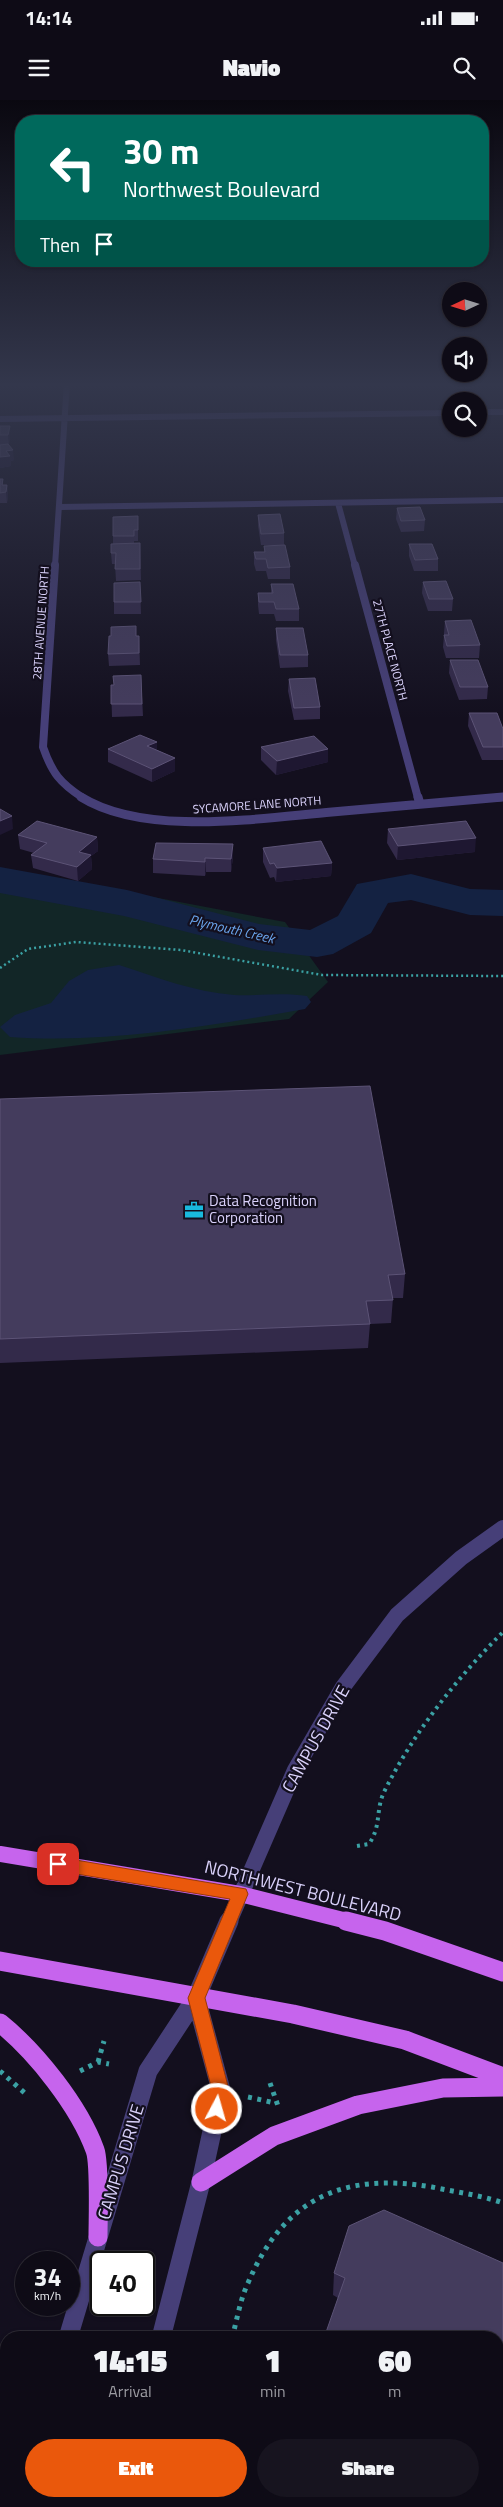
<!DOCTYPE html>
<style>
:root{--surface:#0e0b16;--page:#17141f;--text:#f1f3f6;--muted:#9b9ba1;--line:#2e2b35;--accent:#ea580c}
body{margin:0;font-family:"Titillium Web",sans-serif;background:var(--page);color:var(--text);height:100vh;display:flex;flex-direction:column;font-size:19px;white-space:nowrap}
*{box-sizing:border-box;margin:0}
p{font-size:16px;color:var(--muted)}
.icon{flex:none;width:28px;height:28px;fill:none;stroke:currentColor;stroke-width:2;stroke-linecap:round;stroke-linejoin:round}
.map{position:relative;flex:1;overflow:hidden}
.drawer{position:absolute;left:0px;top:2231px;width:504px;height:176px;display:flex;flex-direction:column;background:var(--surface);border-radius:20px 20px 0 0;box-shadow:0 1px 4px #0004,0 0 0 1px var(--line)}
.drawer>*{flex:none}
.top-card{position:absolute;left:15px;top:15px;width:474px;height:152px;border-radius:20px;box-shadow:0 1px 4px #0004,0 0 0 1px var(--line);background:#00695c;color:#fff;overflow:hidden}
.needle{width:32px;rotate:266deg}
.controls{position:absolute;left:442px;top:182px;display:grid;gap:10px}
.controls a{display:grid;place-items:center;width:45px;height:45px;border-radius:50%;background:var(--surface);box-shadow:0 1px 4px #0004,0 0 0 1px var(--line);font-size:25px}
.speed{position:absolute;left:15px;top:2151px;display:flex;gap:10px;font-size:25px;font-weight:700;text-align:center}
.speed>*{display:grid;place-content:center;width:65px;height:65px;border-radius:50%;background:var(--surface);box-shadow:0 1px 4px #0004,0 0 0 1px var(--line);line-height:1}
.speed small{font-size:12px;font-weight:400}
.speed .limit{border:2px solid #111;border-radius:8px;background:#fff;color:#111}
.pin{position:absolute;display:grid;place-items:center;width:42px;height:42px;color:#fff;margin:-21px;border-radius:10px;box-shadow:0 2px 8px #0006}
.me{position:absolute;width:55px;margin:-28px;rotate:6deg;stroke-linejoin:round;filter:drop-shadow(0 0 4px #0008)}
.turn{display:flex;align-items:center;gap:18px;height:105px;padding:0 25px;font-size:22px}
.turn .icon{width:65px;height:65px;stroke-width:2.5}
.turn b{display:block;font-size:35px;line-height:42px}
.then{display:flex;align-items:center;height:48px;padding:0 25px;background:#0003;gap:10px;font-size:19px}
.eta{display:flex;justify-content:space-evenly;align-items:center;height:85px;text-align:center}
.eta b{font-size:30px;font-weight:800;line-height:35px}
.primary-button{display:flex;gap:10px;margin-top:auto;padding:10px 25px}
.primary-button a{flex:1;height:58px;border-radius:30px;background:var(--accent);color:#fff;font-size:20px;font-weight:800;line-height:58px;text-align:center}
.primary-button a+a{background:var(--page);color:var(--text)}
.status{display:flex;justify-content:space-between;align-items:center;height:35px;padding:0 25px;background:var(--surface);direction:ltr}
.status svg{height:14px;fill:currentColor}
header{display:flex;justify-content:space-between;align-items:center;height:65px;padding:0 25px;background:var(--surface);font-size:22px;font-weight:800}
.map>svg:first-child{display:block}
.green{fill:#122627}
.water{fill:#142242}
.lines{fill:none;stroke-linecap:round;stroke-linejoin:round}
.river{fill:#142242;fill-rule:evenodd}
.path-far2{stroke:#3ba1a4;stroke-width:2.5;stroke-dasharray:2 3;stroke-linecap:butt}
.path-far1{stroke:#3ba1a4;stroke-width:4;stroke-dasharray:3 4.5;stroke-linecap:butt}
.path{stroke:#3ba1a4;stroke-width:5;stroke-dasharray:4 5.5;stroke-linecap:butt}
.minor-far4{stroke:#463f78;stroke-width:6}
.minor-far3{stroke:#463f78;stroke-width:8}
.minor-far2{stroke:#463f78;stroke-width:9}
.minor-far1{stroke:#463f78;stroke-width:16}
.minor{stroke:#463f78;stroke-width:19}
.major-far1{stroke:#c664ed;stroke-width:16}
.major{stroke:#c664ed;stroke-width:19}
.wall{fill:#332a4a}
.shaded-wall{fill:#1e1731}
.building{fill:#443c5d;stroke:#5c5376}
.route{fill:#ea580c;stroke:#983908}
.labels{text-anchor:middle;stroke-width:4.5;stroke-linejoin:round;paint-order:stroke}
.far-street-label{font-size:12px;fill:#d9d1fa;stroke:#130f1e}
.far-water-label{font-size:14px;font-style:italic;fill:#6ba6ee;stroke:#130f1e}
.poi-label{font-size:15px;fill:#d9d1fa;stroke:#130f1e;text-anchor:start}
.near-street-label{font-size:18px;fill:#d9d1fa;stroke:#130f1e}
</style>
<div class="status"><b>14:14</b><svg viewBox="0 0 49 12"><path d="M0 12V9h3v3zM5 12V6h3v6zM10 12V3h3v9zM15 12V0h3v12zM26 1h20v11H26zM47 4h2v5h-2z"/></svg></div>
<header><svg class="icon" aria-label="menu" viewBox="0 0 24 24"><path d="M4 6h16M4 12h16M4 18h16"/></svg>Navio<svg class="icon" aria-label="search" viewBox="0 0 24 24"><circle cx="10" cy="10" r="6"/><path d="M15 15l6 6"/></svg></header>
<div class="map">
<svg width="503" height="2407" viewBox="0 0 503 2407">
<rect width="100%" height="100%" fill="#130f1e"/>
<path class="green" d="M0 768 285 822 328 882 289 919 0 955Z"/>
<path class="water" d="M119 865C156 877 194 892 234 895 259 896 283 892 307 896L311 902 305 909C209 926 108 944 10 937L0 927 15 915 51 903 69 881 88 870Z"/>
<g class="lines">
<path class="river" d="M0 767 127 790 259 824 310 830 338 816 357 784 411 774 470 789 503 790V816L470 815 411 800 388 803 371 833 333 854 317 857 258 850 124 816 0 793Z"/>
<path class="path-far2" d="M0 868 28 849 76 842 181 850 322 875 503 876"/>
<path class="path-far1" d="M357 1746 369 1744C382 1725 375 1709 385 1690 414 1632 457 1578 503 1532"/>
<path class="path" d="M98 1962 104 1941
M0 1971 28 1996
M80 1971 98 1962 109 1964
M270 1983 278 2006
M248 1997 275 2003
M232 2238C237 2220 240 2200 248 2183 284 2098 343 2072 432 2087 456 2092 480 2095 503 2103
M189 2407 190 2401"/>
<path class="minor-far4" d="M479 312H503
M0 319 451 313
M338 403 355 466
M60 407 503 400
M55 466 67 282"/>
<path class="minor-far3" d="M55 465 43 647C52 673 60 683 83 698
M355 465 418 698
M494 698 503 697"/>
<path class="minor-far2" d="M81 697C145 737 261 718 332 712 389 707 446 702 503 697
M418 697 420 704"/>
<path class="minor-far1" d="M229 1822 295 1670 343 1587 397 1515 461 1458 503 1428"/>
<path class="minor" d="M68 2238 148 1971 196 1898 229 1821
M161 2238 201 2082 221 1990 196 1898
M19 2407 20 2401
M117 2407 119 2401"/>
<path class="major-far1" d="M0 1754 240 1794 351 1822"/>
<path class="major" d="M346 1821 385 1831 503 1872
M0 1861 293 1914 405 1940 503 1977
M0 1923C36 1952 79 2006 95 2050 100 2063 98 2119 98 2137
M201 2082 274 2036 358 2005 443 1988 503 1987"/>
</g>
<path class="wall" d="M0 326 10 336 9 345 14 360 11 361V366L0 368Z
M0 379H3V385H7L8 396 7 403H0Z
M397 408 425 420 424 431 401 432 396 419Z
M258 415 284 433V445H261L258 426Z
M138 416V441H134V443H140L141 480 116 481 115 464H112L111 453 113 444V436Z
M409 444 438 459V471H414L409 456Z
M264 446 290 467V479H268L266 471H256L254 464V452H264Z
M140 482 141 514H114V502Z
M423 482 453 499 452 511H428L422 493Z
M271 484 299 509V521H276L274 514H259L258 505V493H271Z
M445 521 480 545 479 558H446L443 547 444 535V533Z
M276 528 308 555V567L280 568 276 540Z
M136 536H139L140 565 109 566 108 554Z
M450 560 488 587 487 599 459 600 449 573Z
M141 575 143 616 112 617 111 585H114Z
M289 579 320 607V619L294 620 288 591Z
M469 613 503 629V660H482L468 626Z
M157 642V650L175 658V671L152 682 108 662V649Z
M261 647 328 649V662L276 675 261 660Z
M388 729 475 752 397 760 387 743Z
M18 735 97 737 98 751 91 756 92 769 78 781 33 768 31 755 34 753 20 749Z
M263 748 332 763 331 776 276 782 274 777 270 778 263 762Z
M233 757 231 772H206L205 776 153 773V759Z
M0 999 405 1174 403 1198H393L391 1223 370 1224 368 1248 0 1263Z
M503 2163V2351L498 2348V2238L338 2198 333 2195 334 2173Z"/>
<path class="shaded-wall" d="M10 326V336L9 345 8 335Z
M13 350 14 360 11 361V366L0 368V357L6 351Z
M7 385 8 396 7 403 6 392Z
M157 642V655L147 646Z
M328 649V662L276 675 277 661Z
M175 658V671L152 682V669Z
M12 716 13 729 0 735V721Z
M97 737 98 751 91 756 92 769 78 781 77 767 79 752Z
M476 738 475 752 397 760 398 746Z
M233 744V757L231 772V759Z
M205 758 206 772 205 776Z
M332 763 331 776 276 782 277 768Z"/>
<path class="building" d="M0 326H10L8 335H0Z
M8 344 13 350 6 351 10 356 0 357V345Z
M0 379H3L2 385H7L6 392 0 393Z
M420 407 425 420 401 421 397 408Z
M280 414 284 433 261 434 258 415Z
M138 416V430H134V436H113V417Z
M140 443V469H115L116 453H111V444Z
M409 444H432L438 459 415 460Z
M285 445 290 467 268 468 266 459H256L254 452H265L264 446Z
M446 481 453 499H429L423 482Z
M140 482 141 502H114V483Z
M271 484H293L299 509H276L274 502H259L258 493H273Z
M471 520 480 545 447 546 444 535H449L445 521Z
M136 526V536H139V553L108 554 109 536H111V527Z
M276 528H303L308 555H280Z
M450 560H478L488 587H460Z
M141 575 142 604H111V585H114L113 576Z
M315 578 320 607 294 608 289 579Z
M469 613H497L503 629V647H483Z
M140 635 157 642 147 646 175 658 152 669 108 649Z
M314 636 328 649 277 661 261 647Z
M0 709 12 716 0 721Z
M37 721 97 737 79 752 91 755 77 767 31 755 47 743 18 735Z
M466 721 476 738 398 746 388 729Z
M321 741 332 763 277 768 274 763 270 764 263 748Z
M156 743 233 744 231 759 205 758V762L153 759Z
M370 986 405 1174 388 1175 393 1200 366 1201 370 1224 0 1239V999Z
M384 2110 503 2163V2328L498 2326V2238H324L345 2178 334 2173 349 2126Z
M250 2401H490L503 2407H248Z"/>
<linearGradient id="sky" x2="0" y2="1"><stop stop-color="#0a0810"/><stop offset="0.46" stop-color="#33374c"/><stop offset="1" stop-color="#33374c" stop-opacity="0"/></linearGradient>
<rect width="503" height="619" fill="url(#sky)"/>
<path class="route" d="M58 1757 246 1789 248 1794 205 1898 229 1990 223 2015 217 2017 211 2015 208 2009 212 1990 188 1898 230 1799 58 1771 52 1769 50 1764 52 1759Z"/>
<defs>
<g id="office-bare" transform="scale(1.5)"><path d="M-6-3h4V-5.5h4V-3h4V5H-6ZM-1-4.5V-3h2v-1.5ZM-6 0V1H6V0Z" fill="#19b9dd" stroke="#130f1e" stroke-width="2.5" paint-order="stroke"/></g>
</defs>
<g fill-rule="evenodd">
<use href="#office-bare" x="194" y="1110"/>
</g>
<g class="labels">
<g class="far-street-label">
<text transform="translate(41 523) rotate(-86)" y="4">28TH AVENUE NORTH</text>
<text transform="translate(390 550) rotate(75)" y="4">27TH PLACE NORTH</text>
<text transform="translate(257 705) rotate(-4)" y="4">SYCAMORE LANE NORTH</text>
</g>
<g class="far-water-label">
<text transform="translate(232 829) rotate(13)" y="5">Plymouth Creek</text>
</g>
<g class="poi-label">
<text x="209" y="1106">Data Recognition<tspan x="209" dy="17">Corporation</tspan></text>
</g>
<g class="near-street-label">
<text transform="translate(316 1639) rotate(-61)" y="6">CAMPUS DRIVE</text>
<text transform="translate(303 1791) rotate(14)" y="6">NORTHWEST BOULEVARD</text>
<text transform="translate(121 2062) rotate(-73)" y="6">CAMPUS DRIVE</text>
</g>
</g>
</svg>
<div class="controls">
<a><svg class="needle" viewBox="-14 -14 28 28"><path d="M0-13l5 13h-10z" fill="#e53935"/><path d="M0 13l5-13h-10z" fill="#9b9ba1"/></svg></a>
<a><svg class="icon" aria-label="sound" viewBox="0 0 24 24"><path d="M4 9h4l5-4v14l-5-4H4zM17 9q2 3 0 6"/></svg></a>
<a><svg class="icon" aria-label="search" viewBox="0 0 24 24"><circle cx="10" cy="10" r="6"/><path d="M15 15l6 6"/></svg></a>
</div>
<div class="speed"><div>34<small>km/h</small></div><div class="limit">40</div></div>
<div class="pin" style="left:58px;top:1764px;background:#d93025"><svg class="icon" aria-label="arrive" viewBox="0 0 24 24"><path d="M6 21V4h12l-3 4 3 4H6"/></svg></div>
<svg class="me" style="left:217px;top:2009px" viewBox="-20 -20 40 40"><circle r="17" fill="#ea580c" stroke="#fff" stroke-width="3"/><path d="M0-11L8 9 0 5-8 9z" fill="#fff"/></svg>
<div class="top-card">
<div class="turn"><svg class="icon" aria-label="left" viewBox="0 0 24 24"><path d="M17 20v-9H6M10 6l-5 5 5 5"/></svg><div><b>30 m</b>Northwest Boulevard</div></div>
<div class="then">Then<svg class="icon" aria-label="arrive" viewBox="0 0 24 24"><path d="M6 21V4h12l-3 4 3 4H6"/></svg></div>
</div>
<section class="drawer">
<div class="eta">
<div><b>14:15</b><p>Arrival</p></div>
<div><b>1</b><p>min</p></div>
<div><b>60</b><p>m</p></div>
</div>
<div class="primary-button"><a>Exit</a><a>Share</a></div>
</section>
</div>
